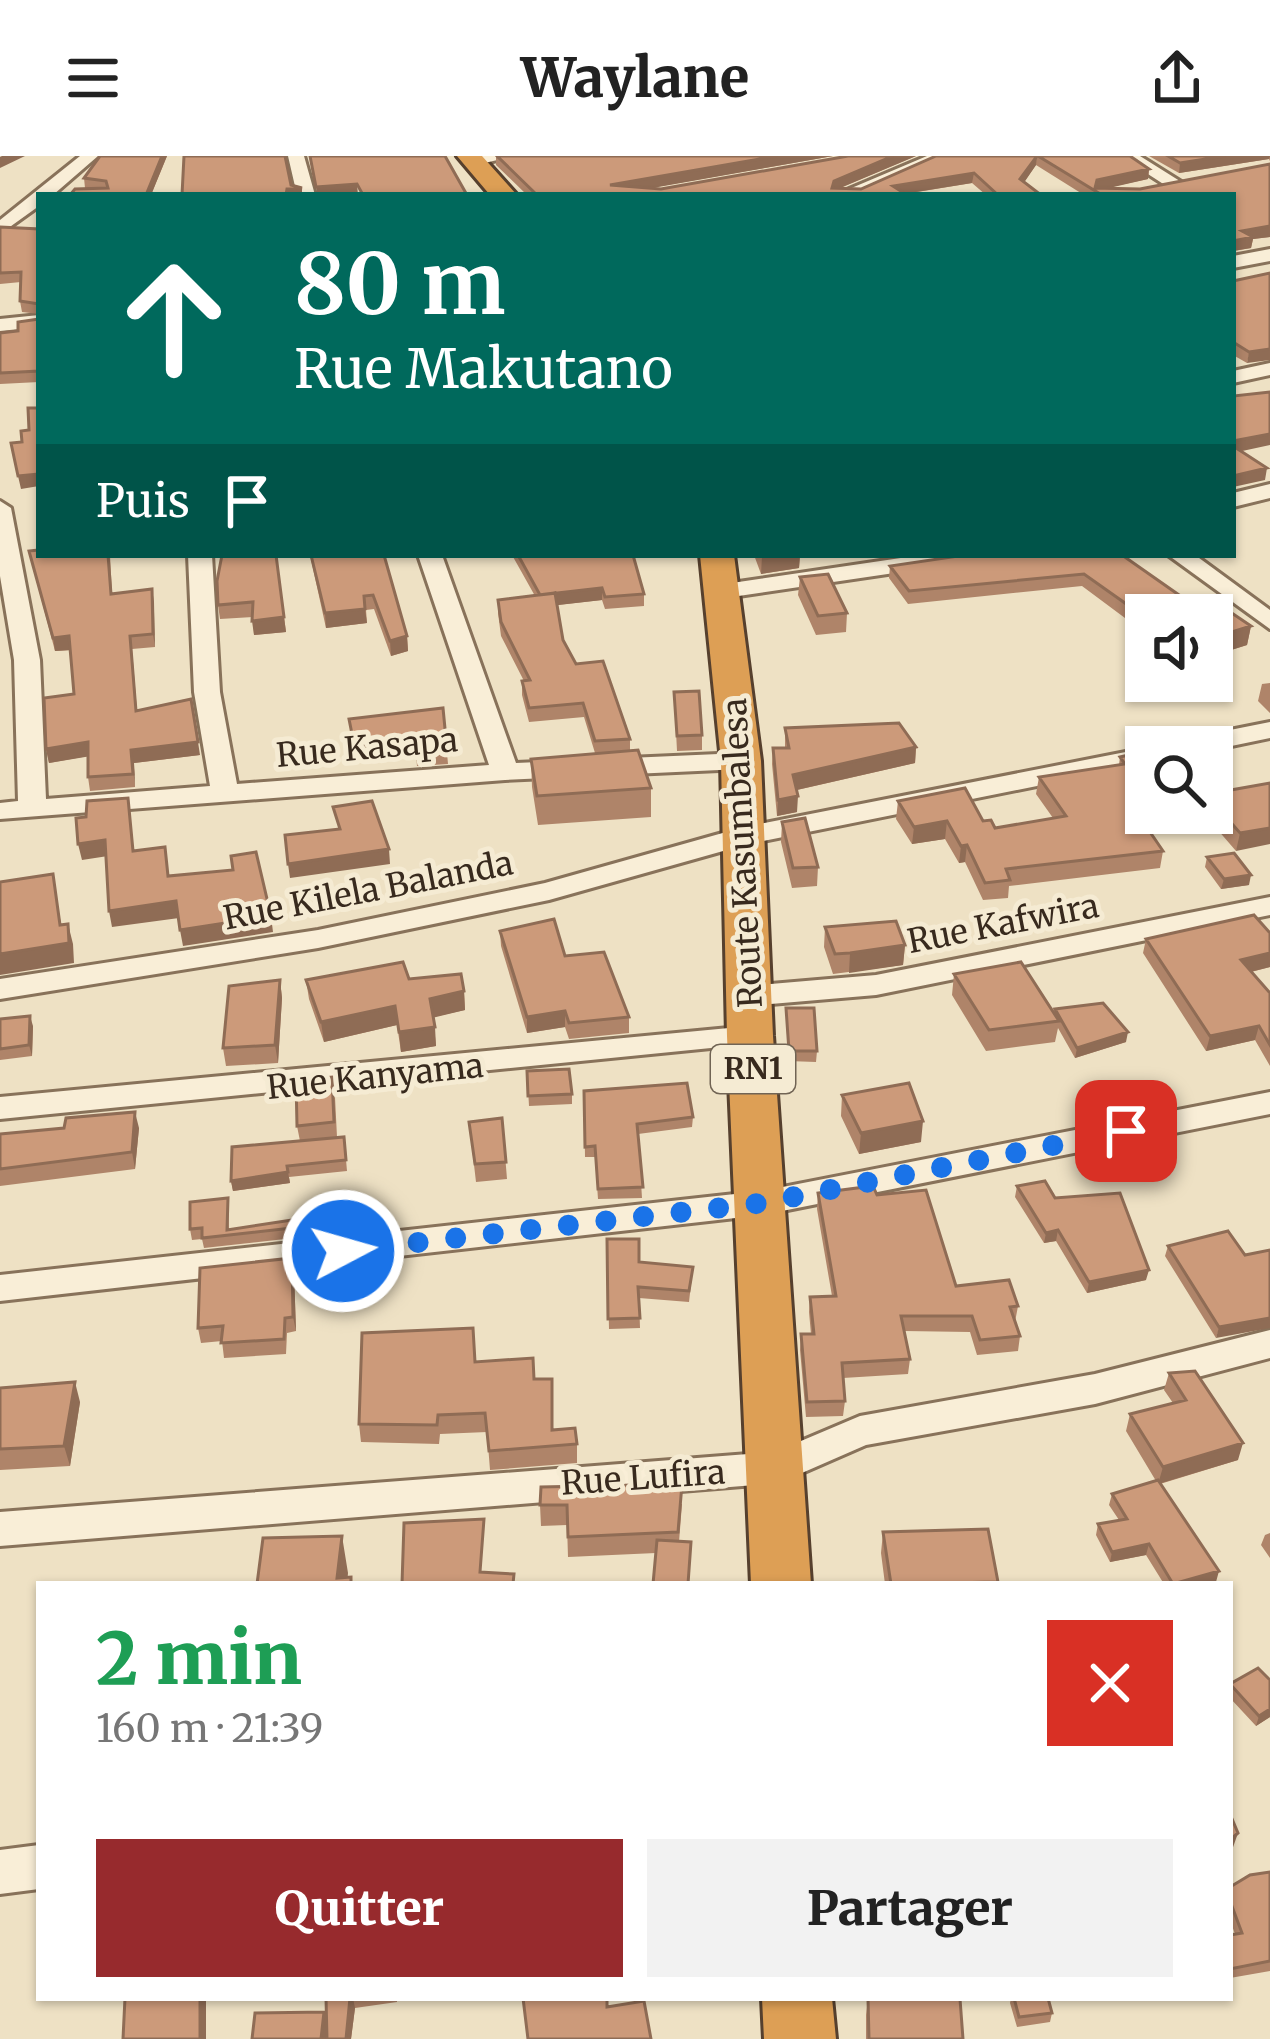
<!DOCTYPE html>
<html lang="fr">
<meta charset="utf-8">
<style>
:root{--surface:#fff;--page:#f2f2f2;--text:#222;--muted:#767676;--accent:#972a2d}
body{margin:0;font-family:Merriweather,serif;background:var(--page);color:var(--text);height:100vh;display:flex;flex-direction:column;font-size:45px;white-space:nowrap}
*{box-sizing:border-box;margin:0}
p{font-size:39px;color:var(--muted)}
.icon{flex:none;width:66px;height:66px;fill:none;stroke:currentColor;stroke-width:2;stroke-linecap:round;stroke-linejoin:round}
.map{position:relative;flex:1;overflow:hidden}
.side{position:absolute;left:36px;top:1425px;width:1197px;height:420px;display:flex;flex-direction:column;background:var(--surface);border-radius:0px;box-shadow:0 3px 9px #0004}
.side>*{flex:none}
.guide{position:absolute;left:36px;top:36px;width:1200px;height:366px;border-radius:0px;box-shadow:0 3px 9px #0004;background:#00695c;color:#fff;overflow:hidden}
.controls{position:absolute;left:1125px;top:438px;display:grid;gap:24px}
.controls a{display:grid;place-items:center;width:108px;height:108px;border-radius:0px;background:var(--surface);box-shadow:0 3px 9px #0004;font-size:60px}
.pin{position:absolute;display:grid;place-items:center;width:102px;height:102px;color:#fff;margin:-51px;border-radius:24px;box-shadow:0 6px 18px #0006}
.me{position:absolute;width:132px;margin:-66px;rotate:84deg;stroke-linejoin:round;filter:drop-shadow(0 0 9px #0008)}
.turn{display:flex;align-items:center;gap:42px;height:252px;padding:0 60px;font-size:54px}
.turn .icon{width:156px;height:156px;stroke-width:2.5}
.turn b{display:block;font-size:84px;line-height:102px}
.then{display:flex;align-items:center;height:114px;padding:0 60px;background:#0003;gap:24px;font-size:45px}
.round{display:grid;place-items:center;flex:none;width:126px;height:126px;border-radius:0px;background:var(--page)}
.overview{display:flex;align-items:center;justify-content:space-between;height:204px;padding:0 60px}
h1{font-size:72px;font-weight:800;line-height:90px;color:#1e9e55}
.cta{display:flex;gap:24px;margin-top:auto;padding:24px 60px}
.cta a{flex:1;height:138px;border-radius:0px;background:var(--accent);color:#fff;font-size:48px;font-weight:800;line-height:138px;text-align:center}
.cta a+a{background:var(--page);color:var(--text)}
header{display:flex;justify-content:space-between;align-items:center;height:156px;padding:0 60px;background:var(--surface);font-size:54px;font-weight:800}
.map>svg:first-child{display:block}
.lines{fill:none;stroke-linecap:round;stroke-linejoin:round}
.minor-casing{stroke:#88725a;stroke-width:6}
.highway-casing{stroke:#56402e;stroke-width:6}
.minor{fill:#f9eed7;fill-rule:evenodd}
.highway{fill:#dd9f55;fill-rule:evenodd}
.wall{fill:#af8469}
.shaded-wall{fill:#8f6c55}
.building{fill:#cc9a7a;stroke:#8f6c55;stroke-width:3}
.route{stroke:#1a73e8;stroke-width:21;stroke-dasharray:0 37.8}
.labels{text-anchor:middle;stroke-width:10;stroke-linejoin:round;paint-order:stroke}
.shield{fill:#f5ebd3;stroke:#716454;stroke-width:3}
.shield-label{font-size:30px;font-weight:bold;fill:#382a1e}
.street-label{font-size:33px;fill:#382a1e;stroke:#f5ebd3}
</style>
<header><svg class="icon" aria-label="menu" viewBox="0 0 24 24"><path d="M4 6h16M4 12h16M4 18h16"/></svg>Waylane<svg class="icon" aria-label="share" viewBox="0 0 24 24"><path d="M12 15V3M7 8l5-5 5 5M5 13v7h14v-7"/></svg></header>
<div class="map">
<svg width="1270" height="1883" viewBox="0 0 1270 1883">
<rect width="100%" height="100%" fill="#eee1c4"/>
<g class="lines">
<g class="minor-casing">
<path id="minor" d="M80 0H98L53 39H39V50L0 78V64Z
M288 0H304L315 39H297Z
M514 0 472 10 464 5 472 0Z
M927 0H950L859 39H835Z
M1120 0H1140L1183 27 1168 31Z
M1270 93V105L1233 112V100Z
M39 159V171L0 175V163Z
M1270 207V219L1233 227V215Z
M1270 328V342L1233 351V337Z
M0 345 11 352 40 504 46 643 210 630 194 536 188 399H212L220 536 237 628 489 609 418 399H442L516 607 741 597 755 605 741 613 505 624 0 663V647L18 645 14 504 0 420Z
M921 399H981L969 406 725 442 713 435 725 428Z
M1168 399H1195L1270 454V473Z
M1270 566V582L1212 594 1172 591 1175 585Z
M1146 592V608L748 688 549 744 318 792 0 843V823L318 774 545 727 744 671Z
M1270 741V759L876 839 748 850 732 840 748 830 876 819Z
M750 870 761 873 766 880 761 887 0 963V941Z
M1270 936V958L762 1059 0 1145V1119L762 1035Z
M1270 1174V1202L1095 1248 866 1289 779 1327 0 1390V1356L775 1296 860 1260 1095 1218Z
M39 1689V1733L0 1738V1694Z"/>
</g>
<g class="highway-casing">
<path id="highway" d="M457 0H482L517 39H490Z
M700 399H734L761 605 773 880 811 1428H751L727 880 721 605Z
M762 1842H832L836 1883H764Z"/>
</g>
<use href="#minor" class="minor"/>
<use href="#highway" class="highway"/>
</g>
<path class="wall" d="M100 0H167L151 39 85 32 84 22Z
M496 0H833L650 32 661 33 848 0H916L840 32 861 33 936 0H1130L1149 13 1148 23 1106 32 1140 33 1270 8V81L1253 83 1251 92 1233 95V39H1084L1036 9 1024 26 1041 39H986L972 27 905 38 907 39H527L496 9Z
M1149 0H1270V5L1269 3 1179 17Z
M0 71 39 73V158L22 156 20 145 21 126 0 128Z
M1270 117 1247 207 1233 199V125Z
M39 163V226L0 228V177L18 175Z
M39 399H110L112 437 152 433 155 491 132 493 137 555 200 599 134 607 135 631 90 635 88 621V600L49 607 46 593 74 538 70 494 55 495 32 408Z
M310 399H384L407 480 408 495 391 500 374 453 366 454 367 467 326 472Z
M512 399H633L644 438V450L605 453 602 444 557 449 563 484 576 508 630 583V594L651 632V661L538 669 532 631 531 603 595 597 584 561 529 566 522 539V525H524L501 480 498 457V444L535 440Z
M754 399H800L799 412 761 418Z
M965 399H1122L1179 439 1176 451 1208 441 1251 470 1247 489 1212 500V459H1172L1174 452 1129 465 1082 430 908 448 889 422 890 410Z
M276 400 286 476 254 479 253 461 220 463 218 449Z
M800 421 847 457 846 476 816 479 798 439Z
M1270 527V557L1258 545 1262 528Z
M674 536 702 579V594L677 595Z
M443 552 448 608 417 610 416 596 356 603 349 563Z
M785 572 916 591 915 607 797 634V656L777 660 772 608 773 592H785Z
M1146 595V657H1212V620L1225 635 1270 627 1236 695 1204 658 1145 669 1163 695 1160 712 1009 730 1008 742 983 744 965 706 959 707 945 683 912 688 896 663 898 645 983 665 995 672 1053 662 1036 638 1039 621 1119 609 1120 601Z
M782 666 818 711 817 730 792 732 781 686Z
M1207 701 1249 729 1221 733 1205 711Z
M825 771 905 789 903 809 833 818 824 791Z
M500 775 565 800 629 861V877L569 883 565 871 527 877 501 790Z
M1270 777V811L1251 816 1270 837V910L1255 884 1206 895 1143 797 1146 783Z
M954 818 1054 858 1055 853 1126 886 1075 902 1058 872 1055 886 986 895 952 839Z
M409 823 464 835 465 854 433 861 436 890 401 896 397 869 324 886 309 843 306 824Z
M280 824 282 842 278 907 226 910 223 892Z
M786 852 817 895 816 906 788 905Z
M0 863 33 870 32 900 0 904Z
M527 915 572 938V948L529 950Z
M584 935 693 961 692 971 638 978 642 1042 598 1043 595 1001H585Z
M842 939 921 986 859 998 841 960Z
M335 941 337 981H344L347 1015 289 1021 290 1027 233 1035 231 1025 300 985 297 970Z
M502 962 507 1023 476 1026 469 966Z
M139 972 135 1013 0 1030V978Z
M1017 1030 1055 1042 1146 1124 1087 1137 1056 1085 1044 1087 1015 1041Z
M818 1037 877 1039 956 1130 1018 1150 1015 1166 1020 1180 1018 1195 977 1199 970 1176 904 1175 910 1203 908 1218 843 1222 845 1245 843 1260 806 1261 800 1194 801 1178H811L809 1156 810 1141 832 1140 817 1053Z
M228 1042 229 1074 292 1064 294 1082 204 1092 202 1083 192 1084 190 1073Z
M607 1083 639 1106 693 1111 689 1146 639 1142 640 1172 609 1173Z
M1168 1090 1245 1099 1216 1182 1165 1100Z
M292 1102 294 1116 296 1175 287 1177 286 1198 224 1202 222 1185 201 1187 198 1172Z
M475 1206 534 1223 553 1274 577 1288V1307L490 1314 487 1276 440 1278 439 1288 361 1286 359 1268Z
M1169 1217 1238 1304 1160 1328 1216 1426 1209 1428H1164L1146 1399 1110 1406 1096 1379 1098 1368 1119 1364 1109 1349 1112 1338 1156 1325 1126 1275 1130 1258 1173 1247 1164 1234Z
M0 1232 80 1246 70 1310 0 1314Z
M682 1348 679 1386 656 1397 568 1401 567 1369 541 1370 540 1349Z
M988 1373 998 1428H885L881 1397 883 1376Z
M1270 1377V1402L1261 1389 1265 1379Z
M1270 1524V1561L1256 1570 1230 1542V1527Z
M1270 1716V1815L1230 1822V1779L1235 1778 1230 1764V1731Z
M326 1842H397V1846L355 1852 351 1883H252L326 1865Z
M873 1842H917L963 1883H866V1859L868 1843Z
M1011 1842H1048L1052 1857 1050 1866 1017 1871 1010 1847Z"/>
<path class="shaded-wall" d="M2 0H25L0 12V1Z
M162 0H167L151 39H146Z
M777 0H833L613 39 610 29Z
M893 0H916L833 35 832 39 834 25Z
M1037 0 1036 9 1019 34 1020 23Z
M1225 0H1270L1269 3 1179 17 1180 7Z
M1149 13 1148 23 1096 35 1097 24Z
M974 17 972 27 897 39 893 30Z
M357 28 358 39H317L316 31Z
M302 32V39H286L287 33Z
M1270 70V81L1253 83 1251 92 1233 95V85L1242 75Z
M1270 193V204L1247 207 1249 196Z
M1270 278V289L1233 297V285Z
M1267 312 1265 324 1233 331V320Z
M39 318V330L21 333 18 320Z
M768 399H800L799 412 761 418 762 400Z
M602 432V444L541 451V440Z
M152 433 154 446 155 491 153 478Z
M1179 439 1176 452 1129 465 1132 452Z
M365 453 367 467 326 472 325 457Z
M284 461 286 476 254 479 252 465Z
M1251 470 1247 489 1212 500 1216 481Z
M69 480 72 494 55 495 53 482Z
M407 480 408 495 391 500 390 485Z
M415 581 416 596 356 603 354 588Z
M88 586 91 600 49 607 46 593Z
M198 586 200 599 134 607 135 631 131 594Z
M916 591 915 607 792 635 793 619Z
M798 640 797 656 777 660 778 644Z
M1146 652V657H1204L1132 671 1135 654Z
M947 665 945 683 912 688 914 671Z
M1270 672V688L1236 695 1240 677Z
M105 684 108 700 82 704 78 688Z
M967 689 965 706 959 707 961 690Z
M389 693 390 708 290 722 288 708Z
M53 718 64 788 68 768 73 788 74 807 0 819V798L60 769Z
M1251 719 1249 729 1221 733 1224 723Z
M176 745 179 762 112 771 109 755Z
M271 760 273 776 183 790 180 774Z
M905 789 903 809 849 817 850 797Z
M1270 797V811L1238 819 1241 804Z
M280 824 282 842 278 907 275 889Z
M464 835 465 854 432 862 430 843Z
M395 850 397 869 324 886 321 866Z
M565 855V871L527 877V861Z
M30 860 33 870 32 900 29 889Z
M1259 870 1255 884 1206 895 1210 880Z
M435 871 436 890 401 896 399 876Z
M1128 876 1126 886 1075 902 1077 892Z
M135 956 139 972 135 1013 132 996Z
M923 965 921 986 859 998 861 977Z
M288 1016 290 1027 233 1035 231 1025Z
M1058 1074 1056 1085 1044 1087 1046 1077Z
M292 1102 294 1116 296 1175 293 1161Z
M1149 1114 1146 1124 1087 1137 1089 1126Z
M1270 1162V1172L1216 1182 1219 1171Z
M75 1226 80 1246 70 1310 64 1290Z
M1243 1287 1238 1304 1158 1328 1163 1311Z
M342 1380 348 1417 347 1428 337 1422Z
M1149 1388 1146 1399 1110 1406 1112 1396Z
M1219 1415 1216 1426 1209 1428H1178Z
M1270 1553V1561L1256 1570 1259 1560Z
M1238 1677 1231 1697 1230 1698V1684Z
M200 1842H206V1883H200Z
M350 1842H353L355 1852 351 1883H346Z
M324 1856 328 1875 327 1883H321Z"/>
<path class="building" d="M100 0H162L146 39H70L75 33 108 32 106 25 84 22Z
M184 0H285L291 29 302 32 287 33 286 39H182Z
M310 0H445L467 39H363L357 28 316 31Z
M497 0H777L610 29 661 33 848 0H893L834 25 832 32 861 33 936 0H1037L1020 23 1041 39H998L974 17 893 30 907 39H537Z
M1038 0H1130L1149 13 1097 24 1095 32 1140 33 1270 8V70L1242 75 1253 81 1233 85V39H1102Z
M1168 0H1225L1180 7Z
M0 71 39 73V148L20 145 21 116 0 117Z
M1270 117V193L1249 196 1233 186V125Z
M39 163V215L0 217V177L18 175V166Z
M1270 236V278L1233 285V240Z
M28 252H39V318L18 320 11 287 22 286 21 275 29 274Z
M1233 290 1267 312 1233 320Z
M39 394V399H108L111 438 152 433 153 478 130 480 136 555 191 543 198 586 131 594 133 618 88 621V586L46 593 44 542 74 538 69 480 53 482 29 395Z
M222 399H276L284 461 252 465 253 446 218 449 217 425Z
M311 399H384L407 480 390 485 373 439 364 440 365 453 325 457Z
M518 399H633L644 438 605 441 602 432 540 439Z
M965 399H1122L1179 439 1132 452 1084 418 909 435 890 410Z
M828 418 847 457 818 460 800 421Z
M555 437 563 484 576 508 603 505 630 583 595 585 583 547 529 552 522 525 530 524 501 466 498 444Z
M1208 441 1251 470 1216 481 1212 478V459H1185L1174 451Z
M699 535 702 579 677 580 674 536Z
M443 552 447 593 416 595 415 581 354 588 349 563Z
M899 567 916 591 793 619 798 640 778 644 773 592H789L785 572Z
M1182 585 1187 591H1160Z
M638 594 651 632 537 640 531 603Z
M1146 595V652L1135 654 1163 695 1006 713 1010 724 985 727 967 689 961 690 947 665 914 671 898 645 965 632 983 665 991 664 995 672 1066 660 1039 621 1125 608 1120 601Z
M1212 620 1225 635 1270 627V672L1240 677 1212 645Z
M128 642 133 695 165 691 168 720 233 714 231 700 256 696 271 760 180 774 176 745 109 755 105 684 78 688 76 662 86 661 87 645Z
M372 645 389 693 288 708 285 679 340 673 333 651Z
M805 662 818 711 793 712 782 666Z
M1234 697 1251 719 1224 723 1207 701Z
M53 718 60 769 68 768 69 787 0 798V726Z
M1254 759 1270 777V797L1241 804 1270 837V889L1259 870 1210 880 1146 783Z
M554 763 565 800 604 796 629 861 569 867 565 855 527 861 500 775Z
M896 765 905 789 850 797 835 798 825 771Z
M403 806 409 823 461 818 464 835 430 843 435 871 399 876 395 850 321 866 306 824Z
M1021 806 1059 865 989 874 954 818Z
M280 824 275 889 223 892 229 830Z
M1103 847 1128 876 1077 892 1055 853Z
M786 852H814L817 895H789Z
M30 860 29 889 0 893V863Z
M569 913 572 938 528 940 527 915Z
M332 921 334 966 297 970 296 924Z
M687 927 693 961 637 968 643 1031 598 1033 595 990 585 991 584 935Z
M909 927 923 965 861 977 842 939Z
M135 956 132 996 0 1013V978L64 972 66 962Z
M502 962 506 1006 475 1008 469 966Z
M344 981 346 1004 287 1010 288 1016 231 1025 232 991Z
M1045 1025 1055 1042 1120 1037 1149 1114 1089 1126 1058 1074 1046 1077 1017 1030Z
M873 1030 877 1039 926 1034 956 1130 1009 1124 1018 1150 1010 1151 1020 1180 980 1184 972 1160H901L910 1203 842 1207 845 1245 807 1246 801 1178H814L810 1141 836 1140 818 1037Z
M228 1042 227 1074 292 1064V1072L202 1082V1072L190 1073V1046Z
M1228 1075 1245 1099 1270 1094V1162L1219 1171 1168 1090Z
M607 1083H639V1106L693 1111 689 1135 638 1131 640 1162 608 1163Z
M292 1102 293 1161 285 1162 284 1183 221 1187 223 1170 198 1172 200 1112Z
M473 1172 475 1206 533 1202 534 1223H552V1274L575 1272 577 1288 489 1295 485 1257 438 1259 437 1269 359 1268 362 1177Z
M1195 1215 1243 1287 1163 1311 1130 1258 1186 1244 1169 1217Z
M75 1226 64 1290 0 1293V1232Z
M1158 1324 1219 1415 1173 1428 1149 1388 1112 1396 1098 1368 1127 1363 1112 1338Z
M682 1328 678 1376 568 1381 567 1349H540L541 1331Z
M484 1363 480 1416 514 1418 513 1428H402L404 1367Z
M988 1373 998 1426 891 1428 883 1376Z
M342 1380 337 1422 351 1421V1428H257L263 1382Z
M657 1384 691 1386 688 1428H653Z
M1258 1512 1270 1524V1553L1259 1560 1230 1528Z
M1230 1658 1238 1677 1230 1684Z
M1270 1716V1805L1230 1813V1779L1242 1777 1230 1745V1731L1250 1719Z
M125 1842H200V1883H123Z
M326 1842H350L346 1883H327Z
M523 1842H607V1851L644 1845 651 1883H528Z
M877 1842 960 1843 963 1883H869L868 1843Z
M1014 1842H1048L1052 1857 1019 1861Z
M324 1856 321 1883H252L255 1857Z"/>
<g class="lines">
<path class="route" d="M343 1095 762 1047 1126 975"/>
</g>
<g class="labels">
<rect class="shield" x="711" y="889" width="84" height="48" rx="9"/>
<g class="shield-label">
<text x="753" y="923">RN1</text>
</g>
<g class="street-label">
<text transform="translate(367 591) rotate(-5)" y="12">Rue Kasapa</text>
<text transform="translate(742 697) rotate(-93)" y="12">Route Kasumbalesa</text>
<text transform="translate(368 734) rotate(-11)" y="12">Rue Kilela Balanda</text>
<text transform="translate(1003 767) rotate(-11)" y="12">Rue Kafwira</text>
<text transform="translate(375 920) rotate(-6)" y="12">Rue Kanyama</text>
<text transform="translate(643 1321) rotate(-4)" y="12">Rue Lufira</text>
</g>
</g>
</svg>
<div class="controls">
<a><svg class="icon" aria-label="sound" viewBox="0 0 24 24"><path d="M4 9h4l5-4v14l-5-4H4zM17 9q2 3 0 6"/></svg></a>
<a><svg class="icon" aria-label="search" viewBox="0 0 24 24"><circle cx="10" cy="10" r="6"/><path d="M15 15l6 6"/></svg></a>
</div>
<div class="pin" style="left:1126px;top:975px;background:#d93025"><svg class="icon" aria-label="arrive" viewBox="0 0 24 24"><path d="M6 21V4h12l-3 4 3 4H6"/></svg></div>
<svg class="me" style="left:343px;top:1095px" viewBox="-20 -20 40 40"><circle r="17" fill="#1a73e8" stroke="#fff" stroke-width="3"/><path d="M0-11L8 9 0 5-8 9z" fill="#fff"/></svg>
<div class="guide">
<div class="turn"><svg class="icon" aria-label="ahead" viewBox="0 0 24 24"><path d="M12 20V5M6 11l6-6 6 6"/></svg><div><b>80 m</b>Rue Makutano</div></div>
<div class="then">Puis<svg class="icon" aria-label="arrive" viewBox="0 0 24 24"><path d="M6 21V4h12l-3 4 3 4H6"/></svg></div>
</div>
<section class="side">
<div class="overview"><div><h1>2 min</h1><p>160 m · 21:39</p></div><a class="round" style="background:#d93025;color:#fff"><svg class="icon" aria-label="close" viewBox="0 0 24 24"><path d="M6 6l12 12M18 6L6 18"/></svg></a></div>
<div class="cta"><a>Quitter</a><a>Partager</a></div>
</section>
</div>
